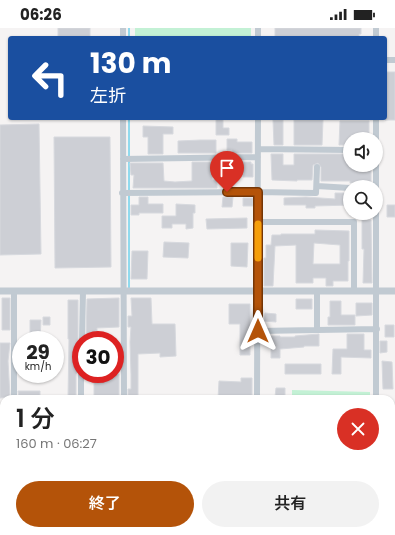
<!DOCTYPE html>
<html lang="ja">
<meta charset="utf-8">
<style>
:root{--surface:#fff;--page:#f2f2f2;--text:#222;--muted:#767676;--accent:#b45309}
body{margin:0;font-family:Poppins,"Noto Sans JP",sans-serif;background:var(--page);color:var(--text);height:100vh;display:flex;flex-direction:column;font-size:15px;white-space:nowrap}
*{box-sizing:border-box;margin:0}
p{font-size:13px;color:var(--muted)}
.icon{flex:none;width:22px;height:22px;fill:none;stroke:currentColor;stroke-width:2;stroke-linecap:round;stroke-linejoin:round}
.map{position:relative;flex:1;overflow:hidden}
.side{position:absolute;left:0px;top:367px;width:395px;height:140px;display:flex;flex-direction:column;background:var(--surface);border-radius:12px 12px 0 0;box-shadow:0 1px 3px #0004}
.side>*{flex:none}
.hud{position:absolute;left:8px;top:8px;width:379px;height:84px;border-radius:4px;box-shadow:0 1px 3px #0004;background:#1a4fa0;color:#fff;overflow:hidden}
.buttons{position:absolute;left:343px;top:104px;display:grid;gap:8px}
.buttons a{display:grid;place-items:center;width:40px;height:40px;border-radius:50%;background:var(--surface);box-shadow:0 1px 3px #0004;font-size:20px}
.speed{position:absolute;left:12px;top:303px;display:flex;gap:8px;font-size:20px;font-weight:700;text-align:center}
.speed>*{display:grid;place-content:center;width:52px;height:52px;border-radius:50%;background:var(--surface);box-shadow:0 1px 3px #0004;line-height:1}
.speed small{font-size:10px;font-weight:400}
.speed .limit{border:6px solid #d22;background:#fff;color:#111}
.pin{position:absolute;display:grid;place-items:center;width:34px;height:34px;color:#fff;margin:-41px -17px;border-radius:50% 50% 50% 0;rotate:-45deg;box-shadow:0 0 4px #0007}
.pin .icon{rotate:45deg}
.me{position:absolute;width:44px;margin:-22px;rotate:0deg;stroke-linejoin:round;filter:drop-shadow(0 0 3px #0008)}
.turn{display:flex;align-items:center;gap:14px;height:84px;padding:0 16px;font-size:18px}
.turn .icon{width:52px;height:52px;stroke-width:2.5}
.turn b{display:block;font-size:28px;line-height:34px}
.round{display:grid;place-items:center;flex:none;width:42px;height:42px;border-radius:21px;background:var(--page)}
.overview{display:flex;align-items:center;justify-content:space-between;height:68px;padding:0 16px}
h1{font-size:24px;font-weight:600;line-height:30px}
.action{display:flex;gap:8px;margin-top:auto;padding:8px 16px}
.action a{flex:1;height:46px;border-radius:24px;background:var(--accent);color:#fff;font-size:16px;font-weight:600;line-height:46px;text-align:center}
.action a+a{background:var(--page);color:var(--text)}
.status{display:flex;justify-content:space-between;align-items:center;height:28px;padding:0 20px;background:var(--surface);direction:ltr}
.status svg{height:11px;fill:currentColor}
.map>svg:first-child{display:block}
.green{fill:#c3f1d5}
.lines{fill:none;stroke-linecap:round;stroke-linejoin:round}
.stream{stroke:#90daee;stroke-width:2}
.building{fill:#cdcfd5;stroke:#d7d9de;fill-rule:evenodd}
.minor{stroke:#c1cad2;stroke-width:6}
.tertiary{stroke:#c1cad2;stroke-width:7}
.route-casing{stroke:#753606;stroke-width:10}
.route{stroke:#b45309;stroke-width:7}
.slow{stroke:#f59e0b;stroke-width:7}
</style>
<div class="status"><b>06:26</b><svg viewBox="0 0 49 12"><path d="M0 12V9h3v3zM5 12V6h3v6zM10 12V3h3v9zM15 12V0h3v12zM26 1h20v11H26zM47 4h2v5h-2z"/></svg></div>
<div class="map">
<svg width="395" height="507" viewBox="0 0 395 507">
<rect width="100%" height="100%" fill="#f5f3f3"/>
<path class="green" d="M135 0H251V10H135Z
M292 362 370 364V371H292Z"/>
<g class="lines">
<path class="stream" d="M129 10V0
M129 261V90"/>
</g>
<path class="building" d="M58 0H90V10H58Z
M275 0H361V6H359V10H275Z
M385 44H395V92H385Z
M216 90H223V100H229V107H216Z
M273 92H283V117H274Z
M294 92H323L322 117H294Z
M340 93H369V111H349V117H339Z
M39 96 41 226 0 227V97Z
M143 98 173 99V106H163V126H148V109H143Z
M54 109H110L111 239 55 240Z
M227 111H237V114H252V125H232V122H227Z
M201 112H216V125H178V113Z
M271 126H283V137H294V126H350V140L371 139V156L350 155V153H321V139L318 135 313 137 312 152H297V153L272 152Z
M192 134H212V152H217V160H133L134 147H131L130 135H163L164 153 175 154 192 153Z
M231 134H251V136H253V149H243V134Z
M335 165H344V171H350V177L315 178V180H306V177H284V170L306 169 335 171Z
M139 169H148V176H163V185H139V187H131V177H139Z
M223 169H233L232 179H222Z
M243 170H253V178H243Z
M176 176 195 177V185H193V200L186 201V196H172V200H162V188H176Z
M387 177H395V189H387Z
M247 190V200L207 201 206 191Z
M362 192H371L372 255H363L364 221H362Z
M315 202 349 203V233H348V253H333V258H326V250H313V255H296V217L275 218 273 258H264V230H266V217H271L272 207H281V206H315ZM314 215 340 217V236H313Z
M164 214 189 215 188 230 163 229Z
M231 215H248L247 239 231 238Z
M132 223H148L147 251H131Z
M2 270H10V302H2Z
M119 270V299L97 300V303H95V312H86L87 271Z
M131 270H151L152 296H175L176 328 160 329V325L138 326V368H128V361H131V346L130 314 131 299H128V288H132Z
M296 271H312V281H296Z
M68 272H78V312L80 316 79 342 76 346V371H68L69 311H68Z
M330 273H341V287H355V297H328V289H330Z
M356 275H372V287L356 288Z
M229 276H250V327H240V296H229Z
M265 285 276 286V294L264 293Z
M43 289H50V297H43Z
M30 292H41L40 312H30Z
M385 297H394V309H385Z
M319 306V318H304V319L280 321V330H271V308H280V309H295V308Z
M347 306H364V322H371V330L341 329V346H332L333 321H347Z
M380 313H387V324L380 325Z
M115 314H119V327L115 328Z
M0 315H10L8 333 10 369 0 370Z
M382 333 392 334 393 361H383Z
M285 336H321V346H285Z
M94 346H119V369L94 371Z
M241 350H252V371H218L219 353 241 354Z
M276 360H285V370L275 369Z
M18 363H40V371H19Z"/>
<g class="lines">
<path class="minor" d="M258 0V10
M376 0V10
M123 10V0
M385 32H395
M123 90 124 371
M376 90V371
M258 121 350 122
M123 131 258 129
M317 158 350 160
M122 165 258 164 316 165 317 139
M258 194H354V263
M14 263V371
M317 263V302
M258 303 377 301
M82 312 83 263
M81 371V346
M257 371 258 90
M130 503V507
M18 507V503
M79 507V503
M375 507V503"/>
<path class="tertiary" d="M0 263H395
M0 499H4
M391 500H395
M260 507V503"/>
</g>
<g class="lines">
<g class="route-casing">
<path id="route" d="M227 164H258V303"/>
</g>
<use href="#route" class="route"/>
<path class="slow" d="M258 230V196"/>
</g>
</svg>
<div class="buttons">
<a><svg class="icon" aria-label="sound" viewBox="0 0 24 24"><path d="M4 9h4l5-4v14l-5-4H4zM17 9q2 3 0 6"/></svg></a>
<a><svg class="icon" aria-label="search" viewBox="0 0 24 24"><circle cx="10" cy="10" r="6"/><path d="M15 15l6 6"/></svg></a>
</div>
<div class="speed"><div>29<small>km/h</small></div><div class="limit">30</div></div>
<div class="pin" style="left:227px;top:164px;background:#d93025"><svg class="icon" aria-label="arrive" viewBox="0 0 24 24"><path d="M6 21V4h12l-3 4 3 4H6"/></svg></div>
<svg class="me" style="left:258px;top:303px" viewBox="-20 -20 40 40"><path d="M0-17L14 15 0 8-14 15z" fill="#b45309" stroke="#fff" stroke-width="4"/></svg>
<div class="hud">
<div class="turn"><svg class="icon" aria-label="left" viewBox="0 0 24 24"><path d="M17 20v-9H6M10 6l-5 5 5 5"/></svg><div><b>130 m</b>左折</div></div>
</div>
<section class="side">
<div class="overview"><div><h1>1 分</h1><p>160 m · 06:27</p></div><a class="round" style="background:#d93025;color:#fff"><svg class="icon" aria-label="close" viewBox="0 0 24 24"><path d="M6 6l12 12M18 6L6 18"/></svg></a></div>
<div class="action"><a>終了</a><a>共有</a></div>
</section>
</div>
